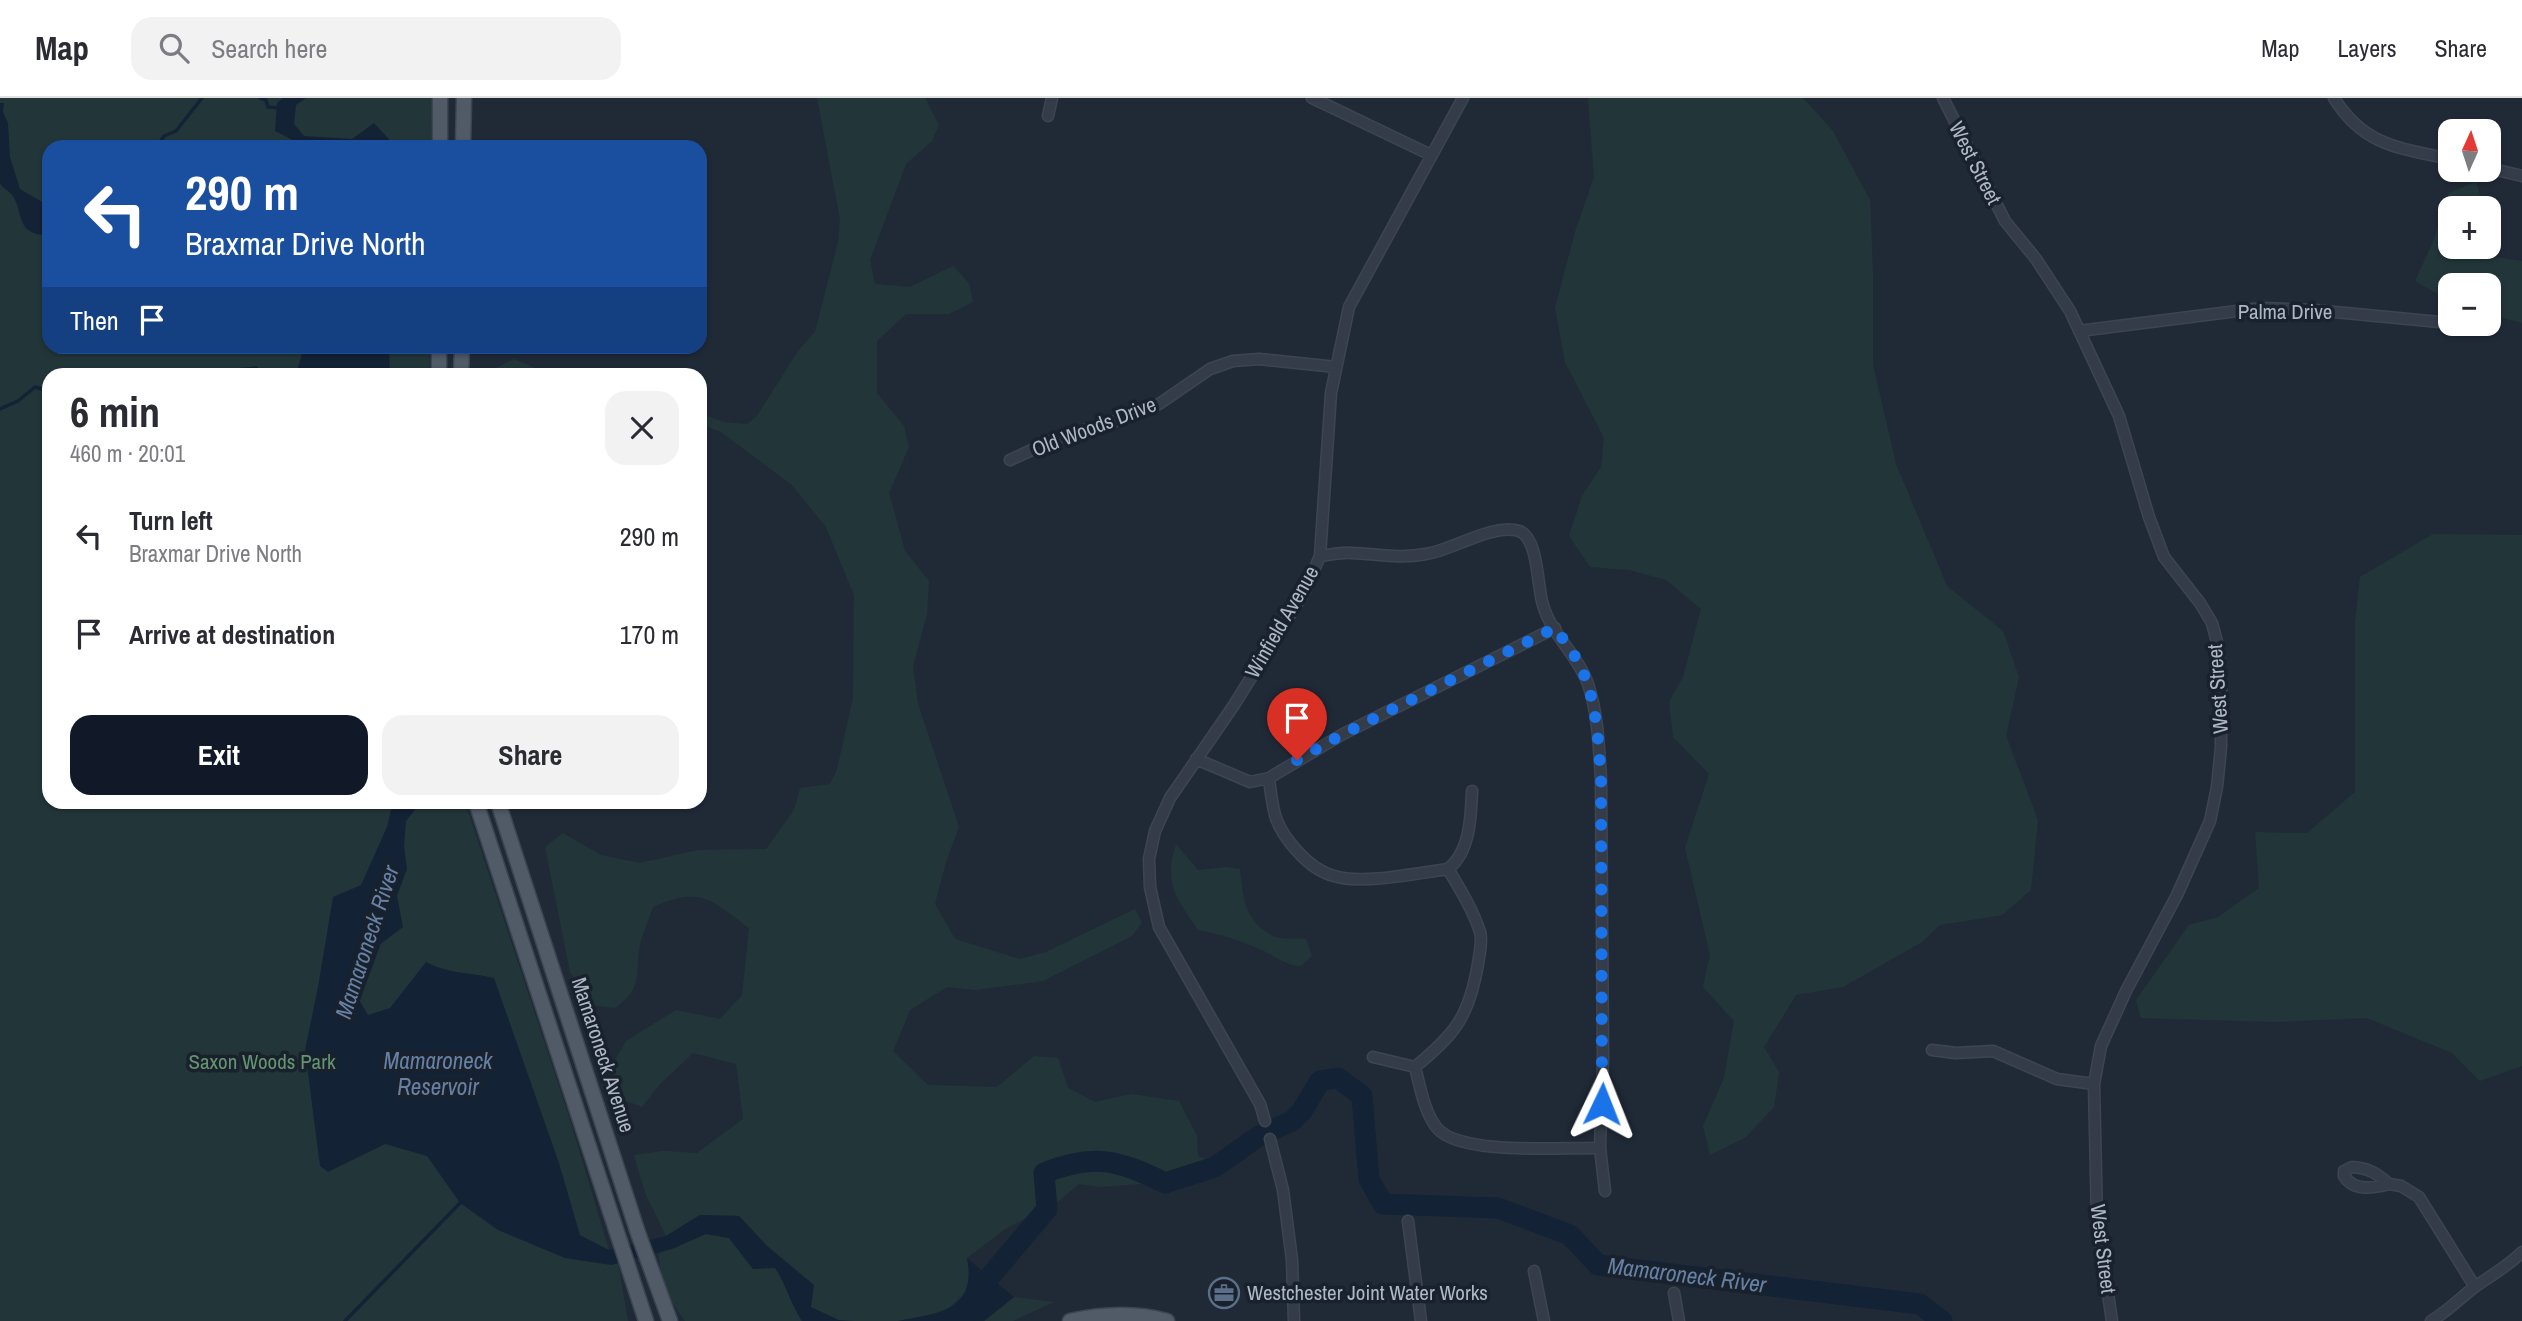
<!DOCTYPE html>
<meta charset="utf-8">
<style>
:root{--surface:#fff;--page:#f2f2f3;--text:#2b2b33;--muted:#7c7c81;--line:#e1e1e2;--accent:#111827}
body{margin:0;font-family:"Archivo Narrow",sans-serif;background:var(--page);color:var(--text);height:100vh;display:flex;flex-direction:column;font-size:26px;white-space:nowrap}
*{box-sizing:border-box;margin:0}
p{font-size:23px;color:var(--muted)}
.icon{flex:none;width:38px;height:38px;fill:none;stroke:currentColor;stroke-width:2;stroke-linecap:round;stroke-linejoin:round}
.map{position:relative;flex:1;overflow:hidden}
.panel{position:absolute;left:42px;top:270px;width:665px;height:441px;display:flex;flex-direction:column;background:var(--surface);border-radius:21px;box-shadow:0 2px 5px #0004}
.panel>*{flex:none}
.top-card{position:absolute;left:42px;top:42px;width:665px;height:214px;border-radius:21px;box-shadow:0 2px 5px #0004;background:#1a4fa0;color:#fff;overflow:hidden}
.needle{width:46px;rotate:3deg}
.fabs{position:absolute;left:2438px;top:21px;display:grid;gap:14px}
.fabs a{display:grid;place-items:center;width:63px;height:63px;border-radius:14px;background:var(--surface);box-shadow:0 2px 5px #0004;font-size:35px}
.pin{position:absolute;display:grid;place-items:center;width:60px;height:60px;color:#fff;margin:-72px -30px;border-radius:50% 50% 50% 0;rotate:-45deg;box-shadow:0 0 7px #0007}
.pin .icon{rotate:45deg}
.me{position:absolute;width:77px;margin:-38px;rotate:2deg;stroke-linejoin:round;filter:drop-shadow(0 0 5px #0008)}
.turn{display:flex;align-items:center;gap:24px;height:147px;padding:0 28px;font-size:32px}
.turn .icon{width:91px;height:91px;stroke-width:2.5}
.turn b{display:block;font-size:49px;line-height:60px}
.then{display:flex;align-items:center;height:66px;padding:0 28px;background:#0003;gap:14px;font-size:26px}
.round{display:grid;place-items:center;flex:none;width:74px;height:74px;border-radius:21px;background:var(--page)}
.head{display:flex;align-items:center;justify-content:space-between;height:119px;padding:0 28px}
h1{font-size:42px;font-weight:700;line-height:52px}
.action{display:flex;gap:14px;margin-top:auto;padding:14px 28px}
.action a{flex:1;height:80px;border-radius:21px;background:var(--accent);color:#fff;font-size:28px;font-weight:700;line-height:80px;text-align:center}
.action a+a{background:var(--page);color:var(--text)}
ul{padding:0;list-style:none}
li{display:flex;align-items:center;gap:21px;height:98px;padding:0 28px}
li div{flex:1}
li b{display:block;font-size:26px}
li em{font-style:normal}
header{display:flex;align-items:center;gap:42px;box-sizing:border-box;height:98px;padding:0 35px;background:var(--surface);border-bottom:2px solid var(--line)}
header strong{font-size:33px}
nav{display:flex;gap:38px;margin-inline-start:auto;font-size:24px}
.search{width:490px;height:63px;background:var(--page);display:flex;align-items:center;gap:18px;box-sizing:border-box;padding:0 24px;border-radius:21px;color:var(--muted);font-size:26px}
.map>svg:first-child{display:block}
.green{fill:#223639}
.water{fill:#142235}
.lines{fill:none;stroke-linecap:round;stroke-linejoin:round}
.stream{stroke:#142235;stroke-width:3.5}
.river{stroke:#142235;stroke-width:21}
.minor-casing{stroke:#3d4552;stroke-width:13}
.major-casing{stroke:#3d4552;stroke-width:17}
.minor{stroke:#333c48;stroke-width:10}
.major{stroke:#515b68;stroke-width:14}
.route{stroke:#1a73e8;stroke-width:12;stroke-dasharray:0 21.6}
.labels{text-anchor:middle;stroke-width:7;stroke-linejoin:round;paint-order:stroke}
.street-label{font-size:21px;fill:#aeb7c5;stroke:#19212c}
.park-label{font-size:21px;fill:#659570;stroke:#19212c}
.poi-label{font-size:21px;fill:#aeb7c5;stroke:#19212c;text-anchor:start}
.water-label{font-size:23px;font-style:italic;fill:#6681a5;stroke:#19212c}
</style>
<header>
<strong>Map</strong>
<div class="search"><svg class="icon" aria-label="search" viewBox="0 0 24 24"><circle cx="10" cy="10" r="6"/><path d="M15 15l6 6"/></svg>Search here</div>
<nav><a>Map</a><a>Layers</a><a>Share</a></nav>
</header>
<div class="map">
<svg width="2522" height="1223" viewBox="0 0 2522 1223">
<rect width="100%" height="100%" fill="#202a37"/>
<path class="green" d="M0 0H432L431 49H49V248L430 249 429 276H49V704H465L570 1022 609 1152 607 1151 611 1167 618 1165 628 1223H0Z
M817 0H925L939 27 932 43 906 66 870 162 875 186 910 189 953 168 969 185 973 204 949 216H906L877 243V295L904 328 909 349 889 395 905 453 929 483 927 516 913 568 918 606 959 729 946 764 935 806 955 841 1020 861 1046 854 1135 811 1142 825 1132 838 1043 883 976 892 947 889 910 912 893 953 928 987 997 989 1034 958 1058 960 1068 990 1095 1004 1131 996 1179 1003 1197 1038 1198 1058 1228 1071 1217 1080 1101 1089 1079 1086 1056 1105 1005 1131 967 1160 971 1179 967 1193 945 1214 898 1223H839L810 1209 766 1147 739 1118 700 1117 666 1138 645 1095 634 1057 663 1053 697 1055 743 1021 736 966 693 955 660 986 642 1009 616 999 611 969 626 943 676 912 720 921 742 897 749 830C712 802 700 787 653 809 649 821 643 834 640 846 634 876 645 888 615 910L590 907 570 874 545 749 563 735 601 757 640 765 698 752 766 751 794 712 800 690 830 686 837 671 853 600 854 497 826 429 792 387 721 334 700 326V315L723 324 747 326 757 318 798 253 815 234 838 144 840 121Z
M1588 0H1803L1833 33 1870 102 1873 175V267L1896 366 1947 488 2003 533 2019 579 2006 638 2038 722 2031 792 2002 817 1940 827 1922 844 1843 889 1796 897 1764 949 1779 974 1774 1009 1746 1039 1710 1057 1703 1028 1724 980 1734 923 1703 889 1710 857 1685 750 1709 676 1673 639 1669 604 1683 579 1701 511 1666 482 1629 472 1590 469 1569 438 1582 398 1601 369 1604 340 1565 264 1555 210 1575 134 1594 79Z
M2476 84 2484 110H2450V149H2488L2489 131 2495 159 2522 163V225L2489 216 2488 187H2450V203L2415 183 2433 144 2449 95Z
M514 261 540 272 566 276H492L494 271Z
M2433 436 2522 437V968L2480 983 2452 955 2367 920 2276 924 2141 920 2136 902 2189 827 2218 819 2259 790 2255 734 2307 735 2355 694V525L2360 479Z
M1176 746 1198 772 1226 769 1240 771C1243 799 1244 823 1273 838 1281 842 1297 840 1306 841L1312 858 1301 868C1287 867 1279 861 1266 854 1245 844 1221 836 1198 832 1177 801 1163 785 1176 746Z
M706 1136 729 1140 753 1171 775 1169C786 1186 790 1206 802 1223H685C669 1201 659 1183 659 1155Z
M1014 1199 1054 1204 1013 1223H984Z"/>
<path class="water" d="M283 0H306L296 7 294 26 304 38 352 41 374 25 396 49H306L275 33 277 5Z
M0 5H4L3 14 8 25 10 59 20 91 49 108V151L45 137C15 136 24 113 12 97 8 92 3 91 0 85Z
M304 249H389L390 276H296Z
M393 704H421L406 723 404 748 407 771 397 798 403 829 358 863 353 892 368 917 390 910 426 864C449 876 468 874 494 880L559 1065 580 1137 609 1152 666 1138 700 1117 739 1118 766 1147 814 1187 811 1209 839 1222 854 1223H802C791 1206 786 1186 775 1170L753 1171 729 1140 706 1136 672 1151 611 1167 565 1160 498 1132 460 1105 427 1058 385 1046 328 1074 320 1068 305 952 318 889 333 799 361 787 387 729Z
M967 1160 1014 1199 984 1223H898C938 1215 977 1213 967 1160Z"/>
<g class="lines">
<path class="stream" d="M260 0 266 2 268 9 281 10
M157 49 164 38 176 33 202 0
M220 276 227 273 256 270 262 276
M0 311 18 303 35 289 49 293
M345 1223 461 1104"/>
<path class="river" d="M344 915 375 831
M961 1223 988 1181 1047 1111 1044 1075C1094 1055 1119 1062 1165 1085L1215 1069 1259 1038 1292 1023 1302 1013 1320 983 1338 980 1362 998 1369 1081 1383 1106 1498 1110 1570 1137 1598 1167 1920 1206 1942 1223"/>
<g class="minor-casing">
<path id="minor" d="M1312 0 1431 57
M1943 0 2005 123 2036 161 2070 213 2119 318 2149 419 2164 459 2200 505 2212 525 2218 548 2221 588V649L2217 689 2210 723 2177 797 2126 893 2101 948 2094 986 2097 1122 2112 1223
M2334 0C2364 48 2399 50 2450 61
M1048 18 1052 0
M2488 70 2522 78
M2461 226 2475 231
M2079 233 2261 210 2314 212 2450 225
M1010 362 1060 339 1123 321 1159 306 1210 271 1233 263 1259 261 1336 269
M1320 458C1330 457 1341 454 1352 455 1378 456 1400 461 1426 456 1453 452 1493 425 1519 433 1539 440 1537 490 1543 507 1551 536 1578 557 1588 586 1598 616 1599 650 1601 681L1603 961 1600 1050 1605 1093
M1196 661 1250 684 1269 680 1343 636 1555 530
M1269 680C1273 714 1274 728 1298 754 1308 765 1319 774 1334 778 1362 787 1418 775 1448 771 1460 791 1473 812 1480 834 1483 843 1479 857 1478 866 1469 919 1455 936 1415 969 1420 988 1424 1014 1437 1030 1460 1058 1564 1049 1600 1050
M1448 771C1470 754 1471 719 1472 693
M1932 952 1956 955 1993 953 2057 981 2094 986
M1373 959 1415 969
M1265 1023 1260 1006 1159 829 1150 789 1149 761 1155 733 1170 700 1234 607 1306 491 1320 458 1331 295 1349 209 1463 0
M1270 1041 1283 1092 1292 1162 1294 1223
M2352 1069C2368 1070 2377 1075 2389 1086 2374 1090 2354 1094 2344 1078V1073Z
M2389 1086 2401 1088 2419 1099 2475 1189
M1408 1123 1421 1223
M1534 1173 1544 1223
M1674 1195 1679 1223
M2431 1223C2448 1213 2460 1200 2476 1188 2492 1177 2508 1168 2522 1154"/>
</g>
<g class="major-casing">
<path id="major" d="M440 49V0
M463 49 464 0
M439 276V248
M461 276 462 248
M476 704 646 1223
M498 704 638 1135 670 1223
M1070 1223C1102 1216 1134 1214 1167 1223"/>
</g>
<use href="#minor" class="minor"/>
<use href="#major" class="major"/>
</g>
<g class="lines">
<path class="route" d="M1297 662 1343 636 1555 530C1562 540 1571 551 1577 562 1597 598 1598 641 1601 681L1602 1006"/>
</g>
<defs>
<g id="office-ring" transform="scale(1.575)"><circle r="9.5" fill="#19212c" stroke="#5c6f8a" stroke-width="1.5"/><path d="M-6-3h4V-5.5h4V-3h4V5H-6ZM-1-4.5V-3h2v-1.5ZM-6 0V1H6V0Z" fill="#5c6f8a"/></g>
</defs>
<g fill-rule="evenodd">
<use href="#office-ring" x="1224" y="1195"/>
</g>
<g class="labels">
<g class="street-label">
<text transform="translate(1975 65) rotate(63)" y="7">West Street</text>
<text x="2285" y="221">Palma Drive</text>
<text transform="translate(1094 329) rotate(-21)" y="7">Old Woods Drive</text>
<text transform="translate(1282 524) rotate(-60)" y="7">Winfield Avenue</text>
<text transform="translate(2218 591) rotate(-94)" y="7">West Street</text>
<text transform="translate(603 957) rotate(72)" y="7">Mamaroneck Avenue</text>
<text transform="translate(2103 1151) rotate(83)" y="7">West Street</text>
</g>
<g class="park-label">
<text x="262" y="971">Saxon Woods Park</text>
</g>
<g class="poi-label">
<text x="1247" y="1202">Westchester Joint Water Works</text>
</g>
<g class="water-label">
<text transform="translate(367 844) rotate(-72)" y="8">Mamaroneck River</text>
<text x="438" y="971">Mamaroneck<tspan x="438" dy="26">Reservoir</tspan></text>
<text transform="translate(1687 1177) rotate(7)" y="8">Mamaroneck River</text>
</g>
</g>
</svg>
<div class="fabs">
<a><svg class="needle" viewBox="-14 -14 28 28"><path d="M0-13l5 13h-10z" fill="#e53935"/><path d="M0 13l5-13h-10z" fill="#7c7c81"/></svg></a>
<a>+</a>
<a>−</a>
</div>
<div class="pin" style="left:1297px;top:662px;background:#d93025"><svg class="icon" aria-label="arrive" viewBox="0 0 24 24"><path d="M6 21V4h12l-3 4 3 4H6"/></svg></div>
<svg class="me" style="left:1602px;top:1006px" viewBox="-20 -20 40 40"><path d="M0-17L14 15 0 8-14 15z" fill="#1a73e8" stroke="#fff" stroke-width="4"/></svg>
<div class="top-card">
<div class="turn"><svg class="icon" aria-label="left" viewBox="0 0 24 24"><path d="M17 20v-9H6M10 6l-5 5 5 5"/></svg><div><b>290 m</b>Braxmar Drive North</div></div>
<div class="then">Then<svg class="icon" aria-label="arrive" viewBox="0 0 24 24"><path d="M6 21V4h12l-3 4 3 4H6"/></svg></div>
</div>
<section class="panel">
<div class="head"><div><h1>6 min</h1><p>460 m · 20:01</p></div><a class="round"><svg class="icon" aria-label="close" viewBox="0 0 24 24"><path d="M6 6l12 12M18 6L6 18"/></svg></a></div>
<ul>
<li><svg class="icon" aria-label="left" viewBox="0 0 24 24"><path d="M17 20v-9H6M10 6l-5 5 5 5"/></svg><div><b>Turn left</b><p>Braxmar Drive North</p></div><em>290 m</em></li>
<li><svg class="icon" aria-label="arrive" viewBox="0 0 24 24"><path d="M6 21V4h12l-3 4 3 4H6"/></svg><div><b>Arrive at destination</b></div><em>170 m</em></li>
</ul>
<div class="action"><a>Exit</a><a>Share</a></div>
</section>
</div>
